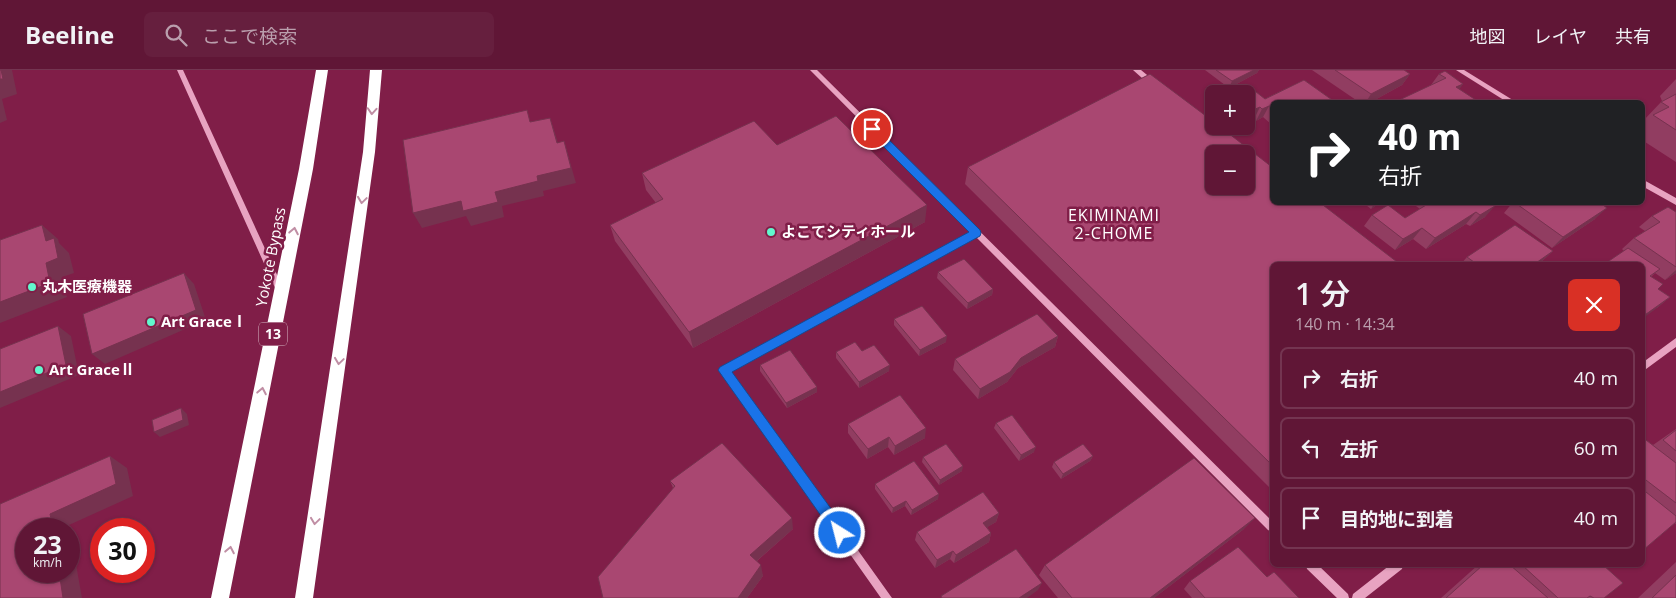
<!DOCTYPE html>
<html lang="ja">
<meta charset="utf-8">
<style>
:root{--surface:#601636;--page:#661f3e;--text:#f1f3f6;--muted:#ba9fad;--line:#743551}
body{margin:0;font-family:"Open Sans","Noto Sans JP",sans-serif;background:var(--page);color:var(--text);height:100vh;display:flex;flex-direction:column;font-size:19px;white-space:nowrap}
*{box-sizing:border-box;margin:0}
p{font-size:16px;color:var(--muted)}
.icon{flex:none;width:28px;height:28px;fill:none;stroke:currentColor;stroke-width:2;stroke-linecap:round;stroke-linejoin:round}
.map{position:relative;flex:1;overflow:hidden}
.details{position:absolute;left:1270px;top:192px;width:375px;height:305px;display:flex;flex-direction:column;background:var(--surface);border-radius:8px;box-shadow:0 1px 4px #0004,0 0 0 1px var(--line)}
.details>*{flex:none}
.hud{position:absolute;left:1270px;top:30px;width:375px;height:105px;border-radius:8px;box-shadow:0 1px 4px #0004,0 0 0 1px var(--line);background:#202124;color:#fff;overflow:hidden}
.fabs{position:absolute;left:1205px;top:15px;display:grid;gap:10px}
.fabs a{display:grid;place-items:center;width:50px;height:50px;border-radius:8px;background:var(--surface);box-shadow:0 1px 4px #0004,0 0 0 1px var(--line);font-size:25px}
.speed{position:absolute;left:15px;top:448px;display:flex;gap:10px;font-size:25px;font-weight:700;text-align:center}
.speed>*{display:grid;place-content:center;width:65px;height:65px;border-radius:50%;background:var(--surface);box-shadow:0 1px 4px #0004,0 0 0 1px var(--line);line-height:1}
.speed small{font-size:12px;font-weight:400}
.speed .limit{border:8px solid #d22;background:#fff;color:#111}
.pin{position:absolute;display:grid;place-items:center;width:42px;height:42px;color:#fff;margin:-21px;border:2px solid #fff;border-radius:50%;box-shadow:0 1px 5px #0007}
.me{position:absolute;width:55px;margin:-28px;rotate:324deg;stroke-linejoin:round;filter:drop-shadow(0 0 4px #0008)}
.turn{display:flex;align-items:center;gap:18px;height:105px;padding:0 25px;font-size:22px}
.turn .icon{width:65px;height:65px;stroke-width:2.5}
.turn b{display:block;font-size:35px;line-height:42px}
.round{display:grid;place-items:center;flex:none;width:52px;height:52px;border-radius:8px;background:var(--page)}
.head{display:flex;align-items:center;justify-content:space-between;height:85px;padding:0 25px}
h1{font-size:30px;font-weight:600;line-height:38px}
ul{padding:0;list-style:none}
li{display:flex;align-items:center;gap:15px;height:62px;margin:0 10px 8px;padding:0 15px;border:2px solid var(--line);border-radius:8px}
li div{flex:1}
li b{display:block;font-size:19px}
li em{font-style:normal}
header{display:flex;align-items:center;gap:30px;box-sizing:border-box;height:70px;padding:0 25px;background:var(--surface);border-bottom:1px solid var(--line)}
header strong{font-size:24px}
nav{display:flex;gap:28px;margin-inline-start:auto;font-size:18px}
.search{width:350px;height:45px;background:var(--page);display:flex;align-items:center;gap:12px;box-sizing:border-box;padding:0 18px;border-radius:8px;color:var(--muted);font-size:19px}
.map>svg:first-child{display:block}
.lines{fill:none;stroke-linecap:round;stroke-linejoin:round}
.minor{fill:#e8a3c1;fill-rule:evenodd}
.highway{fill:#fff;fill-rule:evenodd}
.wall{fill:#913d61}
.shaded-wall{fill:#76324f}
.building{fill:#a94771;stroke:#76324f;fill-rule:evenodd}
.oneway{stroke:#c08ea4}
.route{fill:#1a73e8;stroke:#114b97}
.poi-dot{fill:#62f7cd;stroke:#801e48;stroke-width:2}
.labels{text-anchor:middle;stroke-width:5;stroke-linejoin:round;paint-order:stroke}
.shield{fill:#801e48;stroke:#d9bcc8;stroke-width:1}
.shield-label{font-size:14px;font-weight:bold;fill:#fff}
.poi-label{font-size:15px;font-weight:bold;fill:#fff;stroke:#801e48;text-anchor:start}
.street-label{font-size:15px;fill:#fff;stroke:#801e48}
.neighbourhood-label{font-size:16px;letter-spacing:1px;fill:#fff;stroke:#801e48}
</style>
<header>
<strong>Beeline</strong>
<div class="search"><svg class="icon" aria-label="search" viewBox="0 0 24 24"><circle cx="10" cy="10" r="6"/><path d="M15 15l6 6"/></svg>ここで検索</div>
<nav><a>地図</a><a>レイヤ</a><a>共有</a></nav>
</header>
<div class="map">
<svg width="1676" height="528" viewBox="0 0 1676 528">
<rect width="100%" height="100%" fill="#801e48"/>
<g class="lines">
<path class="minor" d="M177 0H183L284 220 283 222H277L276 220Z
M810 0H817L1272 451V462L1268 460 976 167 730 301 892 528H881L720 300 721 297 971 162Z
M1133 0H1141L1158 14 1154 16H1151Z
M1456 0H1464L1516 32H1507Z
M1642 109 1676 128V135L1642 116Z
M1676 268V277L1642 302V293Z
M1306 495H1318L1348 524 1349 528H1337L1307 499Z
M1390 495H1403L1402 499 1365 528H1352L1353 524Z"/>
<path class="highway" d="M316 0H328L313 99 229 528H211L299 99Z
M370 0H382L375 82 313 528H295L363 82Z"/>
</g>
<path class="wall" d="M1205 0H1259L1257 3 1229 18Z
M1312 0H1404L1410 4 1402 15 1371 32H1359Z
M1439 4 1463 14 1431 15Z
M1676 9V92L1642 70V57L1646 53 1643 51 1662 31 1660 26Z
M1304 10 1335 32H1272V55L1263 47 1256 51 1254 49 1246 52V24H1230L1231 21 1246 14 1265 29Z
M777 75 925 152 693 278 615 171 610 155 656 133 646 120 642 103Z
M1272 77V87L1269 84Z
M968 97 1272 195V420L965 114Z
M1362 132H1381L1371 139Z
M1419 132H1490L1485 147 1470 156 1466 154 1426 179 1413 169 1395 180 1364 156 1372 145 1405 148 1420 139 1416 136Z
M1513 132H1599L1595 149 1552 178 1504 143Z
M1676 142V203L1665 210 1655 203 1651 207 1658 219 1670 227 1657 238 1624 181 1622 179 1634 168 1645 161 1639 157 1652 146Z
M1553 181 1538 195H1460L1467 187Z
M938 202 993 219 992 225 967 239 937 208Z
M894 249 946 272 919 286 894 255Z
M1058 266 1055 277 1018 298 1007 312 978 329 953 300 955 289Z
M862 281 889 301 859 318 836 288V282Z
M760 295 817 317V322L787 338 760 301Z
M996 353 1034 382 1019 391 994 358Z
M848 354 925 368 894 385 888 377 867 389 848 363Z
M1676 359V454L1675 453 1642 481V367L1653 375Z
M1093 386 1090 391 1061 409 1052 397 1054 392Z
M923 387 962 401 939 415 922 392Z
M670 411 793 459 757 491 763 506 747 528H603L673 418Z
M875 414 938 429 911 445 905 436 892 443 875 419Z
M999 443 996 452 987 457 991 463 989 472 954 493 950 489 935 498 915 470 917 462Z
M1244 459 1154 528H1058L1039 505 1045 495Z
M1676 492V528H1638Z
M1478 495H1603L1604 528H1441Z
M1603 495H1612L1607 498Z
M1267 507 1299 528H1192L1184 519 1190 511Z"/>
<path class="shaded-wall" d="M1 0H12L17 24 2 29 7 50 0 53V9Z
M1254 0H1259L1257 3 1229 18 1232 11Z
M1410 4 1402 15 1371 32H1366L1371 24Z
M1463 14 1455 26 1456 17Z
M1269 36 1263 47 1256 51 1262 39Z
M1260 37 1254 49 1246 52V43Z
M550 48 555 63 562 88 557 73Z
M564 71 576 113 543 121 544 126 502 136 504 147 471 156 466 146 422 158 413 143 495 122 537 106Z
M1375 132H1381L1371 139Z
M927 135 925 152 693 278 689 262Z
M1495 136 1485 147 1470 156 1480 145Z
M1607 138 1595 149 1552 178 1563 167Z
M1476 142 1466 154 1426 179 1435 168Z
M42 155 58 169 59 173 69 183 74 203 62 207 67 227 0 253V232L46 193V171Z
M1422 158 1413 169 1395 180 1403 169Z
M1553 181 1538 195H1533Z
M1676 200V203L1665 210Z
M184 203 194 214 206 250 105 294 92 284Z
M993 219 992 225 967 239 968 233Z
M1670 227 1657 238 1642 249V247Z
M58 256 71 266 79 305 0 338V322Z
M947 266 946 272 919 286 920 280Z
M1058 266 1055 277 1018 298 1007 312 978 329 980 319 1021 288Z
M890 295 889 301 859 318V312Z
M817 317V322L787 338 786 333Z
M181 338 187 344 189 355 160 367 154 362Z
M926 358 925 368 894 385 895 376Z
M889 367 888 377 867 389 868 379Z
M1036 377 1034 382 1019 391 1021 385Z
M110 386 127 398 133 426 69 455 82 528H63L59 501H69V459H53L50 444Z
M1093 386 1090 391 1061 409 1063 404Z
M963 396 962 401 939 415 940 410Z
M939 424 938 429 911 445 912 440Z
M906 431 905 436 892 443 893 438Z
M999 443 996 452 981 461 983 453Z
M792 448 793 459 752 495 750 485Z
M1255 448 1244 459 1154 528H1150Z
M991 463 989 472 954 493 956 485Z
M953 481 950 489 935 498 937 490Z
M761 495 763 506 747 528H738Z
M1042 513 1038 520 1027 528H1019Z"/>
<path class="building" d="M0 0H1L3 9H0Z
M1216 0H1254L1232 11Z
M1335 0H1404L1410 4 1371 24Z
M1445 1 1463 14 1456 17 1479 32H1395L1446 8 1439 4Z
M1150 4 1214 52V56H1219L1272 97V132H1319L1401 195H1272V395L968 97ZM1214 84H1246V116H1214Z
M1304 10 1335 32H1272V38L1269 36 1262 39 1260 37 1246 43V24H1234L1231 21 1246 14 1265 29Z
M1676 24V60L1653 45 1669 37 1661 32Z
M527 40 530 52 550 48 557 73 564 71 571 98 537 106 538 111 495 122 498 132 463 141 461 131 413 143 403 70Z
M836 46 927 135 689 262 610 155 663 129 642 103 754 51 777 75Z
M1431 132H1490L1495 136 1480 145 1476 142 1435 168 1422 158 1403 169 1372 145 1388 135 1405 148Z
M1514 132H1599L1607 138 1563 167Z
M1668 137 1676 142V197L1634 168 1660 152 1652 146Z
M42 155 46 171 54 168 58 188 46 193 50 213 0 232V170Z
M1515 155 1553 181 1533 195H1478L1467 187Z
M1628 178 1660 199 1650 206 1663 214 1658 219 1670 227 1642 247V195H1603Z
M964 189 993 219 968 233 938 202Z
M184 203 196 240 92 284 83 244Z
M922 236 947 266 920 280 894 249Z
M1037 244 1058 266 1021 288 1010 302 980 319 955 289Z
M58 256 66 295 0 322V279Z
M855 272 862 281 874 275 890 295 859 312 836 282Z
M790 280 817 317 786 333 760 295Z
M900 325 926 358 895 376 889 367 868 379 848 354Z
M181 338 183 350 154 362 152 350Z
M1012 345 1036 377 1021 385 996 353Z
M1676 360V381L1663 370Z
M1642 367 1676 393V433L1642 407Z
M722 373 792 448 750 485 761 495 738 528H603L598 507 675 416 670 411Z
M946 374 963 396 940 410 923 387Z
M1083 374 1093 386 1063 404 1054 392Z
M110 386 116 414 50 444 53 459H26V501H59L63 528H0V434Z
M1194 388 1255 448 1150 528H1072L1045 495Z
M914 391 939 424 912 440 906 431 893 438 875 414Z
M983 422 999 443 983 453 991 463 956 485 953 481 937 490 917 462Z
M1646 422 1676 446V452L1642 481V424Z
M1238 477 1267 507 1274 502 1299 528H1205L1190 511Z
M1016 479 1042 513 1019 528H942L941 526Z
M1483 495H1510L1548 528H1446Z
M1522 495H1603L1623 513 1604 528H1594L1590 526 1587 528H1558Z
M1676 505V528H1652Z"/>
<defs><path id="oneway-chevron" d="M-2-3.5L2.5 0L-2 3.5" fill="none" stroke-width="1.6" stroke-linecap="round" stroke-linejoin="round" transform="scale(1.25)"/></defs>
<g class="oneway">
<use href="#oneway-chevron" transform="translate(372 41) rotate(94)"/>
<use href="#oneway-chevron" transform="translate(362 130) rotate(98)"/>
<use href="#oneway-chevron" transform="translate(294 161) rotate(-79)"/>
<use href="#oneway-chevron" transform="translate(339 291) rotate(98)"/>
<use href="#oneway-chevron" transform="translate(262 321) rotate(-79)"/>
<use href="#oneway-chevron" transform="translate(315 451) rotate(98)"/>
<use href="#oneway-chevron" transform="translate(230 480) rotate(-79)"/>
</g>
<path class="route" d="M872 56 876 57 980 160 981 163 980 166 732 302 845 458 847 463 845 467 840 469 836 467 718 300 720 297 969 162 869 62V57Z"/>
<g class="poi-dot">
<circle cx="771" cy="162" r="5"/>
<circle cx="32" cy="217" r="5"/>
<circle cx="151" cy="252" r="5"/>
<circle cx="39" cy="300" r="5"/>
</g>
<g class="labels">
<rect class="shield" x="259" y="252.5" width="28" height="23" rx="4"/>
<g class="shield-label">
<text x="273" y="269">13</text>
</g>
<g class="poi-label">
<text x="781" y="167">よこてシティホール</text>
<text x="42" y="222">丸木医療機器</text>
<text x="161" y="257">Art GraceⅠ</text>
<text x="49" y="305">Art GraceⅡ</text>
</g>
<g class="street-label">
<text transform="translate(271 187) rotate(-79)" y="5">Yokote Bypass</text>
</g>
<g class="neighbourhood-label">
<text x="1114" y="151">EKIMINAMI<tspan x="1114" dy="18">2-CHOME</tspan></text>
</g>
</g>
</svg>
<div class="fabs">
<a>+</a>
<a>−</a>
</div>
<div class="speed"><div>23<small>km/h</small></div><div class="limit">30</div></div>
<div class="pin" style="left:872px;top:59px;background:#d93025"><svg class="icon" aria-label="arrive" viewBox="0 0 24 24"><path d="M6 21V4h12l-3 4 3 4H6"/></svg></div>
<svg class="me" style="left:840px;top:463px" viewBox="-20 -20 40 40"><circle r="17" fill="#1a73e8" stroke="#fff" stroke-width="3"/><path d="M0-11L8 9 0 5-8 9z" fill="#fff"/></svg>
<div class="hud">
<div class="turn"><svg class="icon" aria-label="right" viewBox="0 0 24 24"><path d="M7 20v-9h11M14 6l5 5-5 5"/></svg><div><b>40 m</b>右折</div></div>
</div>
<section class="details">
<div class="head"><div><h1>1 分</h1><p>140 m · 14:34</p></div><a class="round" style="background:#d93025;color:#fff"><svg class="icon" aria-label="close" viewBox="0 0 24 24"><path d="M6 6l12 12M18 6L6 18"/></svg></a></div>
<ul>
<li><svg class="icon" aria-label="right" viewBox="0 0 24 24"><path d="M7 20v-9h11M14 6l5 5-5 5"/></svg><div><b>右折</b></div><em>40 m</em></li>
<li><svg class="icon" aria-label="left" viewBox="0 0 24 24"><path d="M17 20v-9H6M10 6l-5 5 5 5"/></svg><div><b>左折</b></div><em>60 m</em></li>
<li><svg class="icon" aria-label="arrive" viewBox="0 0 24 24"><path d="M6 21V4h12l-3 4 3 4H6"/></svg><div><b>目的地に到着</b></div><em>40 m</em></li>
</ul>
</section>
</div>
